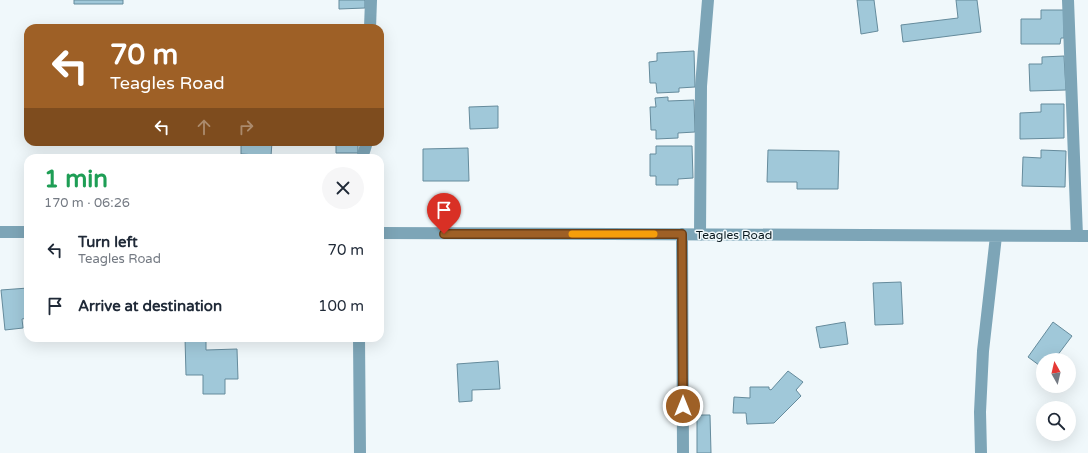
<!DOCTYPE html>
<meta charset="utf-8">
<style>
:root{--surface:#fff;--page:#f6f6f7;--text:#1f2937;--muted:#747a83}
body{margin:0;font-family:"Varela Round",sans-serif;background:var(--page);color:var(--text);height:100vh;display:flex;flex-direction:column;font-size:15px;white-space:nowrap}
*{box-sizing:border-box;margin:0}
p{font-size:13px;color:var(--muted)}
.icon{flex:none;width:22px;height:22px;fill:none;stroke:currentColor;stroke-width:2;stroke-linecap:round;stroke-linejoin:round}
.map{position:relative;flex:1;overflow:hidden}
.sheet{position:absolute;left:24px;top:154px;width:360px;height:188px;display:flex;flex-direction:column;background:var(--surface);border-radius:12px;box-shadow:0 4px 16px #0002}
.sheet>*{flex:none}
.hud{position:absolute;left:24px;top:24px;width:360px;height:122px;border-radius:12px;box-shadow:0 4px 16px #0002;background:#9e6026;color:#fff;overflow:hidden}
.needle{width:26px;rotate:352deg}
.tools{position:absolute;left:1036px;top:353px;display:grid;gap:8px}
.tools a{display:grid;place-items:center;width:40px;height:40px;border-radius:50%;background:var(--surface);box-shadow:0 4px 16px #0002;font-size:20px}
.pin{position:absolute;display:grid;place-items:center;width:34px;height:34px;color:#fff;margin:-41px -17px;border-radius:50% 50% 50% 0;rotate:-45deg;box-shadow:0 0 4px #0007}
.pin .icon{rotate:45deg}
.me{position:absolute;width:44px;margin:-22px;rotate:0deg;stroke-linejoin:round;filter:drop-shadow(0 0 3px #0008)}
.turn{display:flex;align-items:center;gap:14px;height:84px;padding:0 20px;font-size:18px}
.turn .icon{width:52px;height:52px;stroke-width:2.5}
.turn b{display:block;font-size:28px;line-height:34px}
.lanes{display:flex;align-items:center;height:38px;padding:0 20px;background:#0003;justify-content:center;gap:20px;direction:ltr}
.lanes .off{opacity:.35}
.round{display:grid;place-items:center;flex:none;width:42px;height:42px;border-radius:21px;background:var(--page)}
.headline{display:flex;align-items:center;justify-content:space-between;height:68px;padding:0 20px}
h1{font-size:24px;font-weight:700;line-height:30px;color:#1e9e55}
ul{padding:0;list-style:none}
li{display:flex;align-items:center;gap:12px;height:56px;padding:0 20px}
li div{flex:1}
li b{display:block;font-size:15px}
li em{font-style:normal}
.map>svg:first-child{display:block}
.building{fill:#a0c8d9;stroke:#658b9c}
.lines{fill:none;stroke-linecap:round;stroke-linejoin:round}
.minor{stroke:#7da5b7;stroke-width:12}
.route-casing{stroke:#673e19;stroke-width:10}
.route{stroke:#9e6026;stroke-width:7}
.slow{stroke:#f59e0b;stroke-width:7}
.labels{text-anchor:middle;stroke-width:3;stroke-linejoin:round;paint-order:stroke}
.street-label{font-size:12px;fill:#09191f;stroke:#f0f8fb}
</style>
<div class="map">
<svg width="1088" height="453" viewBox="0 0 1088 453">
<rect width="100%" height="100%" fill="#f0f8fb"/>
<path class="building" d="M74 0H123V4H74Z
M339 0H365V8L339 9Z
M857 0H874L878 31 861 34Z
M956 0H977L981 32 903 42 901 25 958 18Z
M1041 10H1064V38H1061L1060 44H1021V19H1041Z
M694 51 695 87 679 88V92L657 93 656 83H650L649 62 657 61V53Z
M1064 56 1066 90 1030 91 1029 64H1042V57Z
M668 97V101L694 100 695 132 678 133V138L656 139V130H651L650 107H656L655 98Z
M1041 104H1064V138L1020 139V113L1041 112Z
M498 106V128L470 129 469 107Z
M241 142H272L271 156 241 154Z
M336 142H358V153H336Z
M656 146H692L693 178 678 179V185H656V176H650V154H656Z
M468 148 469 181H423V149Z
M768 150 839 151 838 189H797V182H767Z
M1041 150 1066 151 1065 187 1022 186 1023 157 1041 158Z
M901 282 903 324 875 325 873 283Z
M28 288V318L22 319 23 328 5 330 1 290Z
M845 322 848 344 820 348 816 327Z
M1053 322 1072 336 1054 360H1043V368L1028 357Z
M185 338H206V350L237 349 238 379H225V394H203V375H186Z
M498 361 500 389 472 390V401L459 402 457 364Z
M788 371 803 382 796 390 801 396 774 423 747 424 746 413H733L734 397 750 398V387H769V389L771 390Z
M697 415H710L711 453H697Z"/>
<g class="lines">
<path class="minor" d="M1068 0 1077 236
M370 28 371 0
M362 158 367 142
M0 232H28
M380 233 1088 236
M682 234 683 453
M700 235 701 86 708 0
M359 338 360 453
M981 453 980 412 983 351 996 236"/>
</g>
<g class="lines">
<g class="route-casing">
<path id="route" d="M444 234H682L683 406"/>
</g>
<use href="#route" class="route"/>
<path class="slow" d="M572 234H654"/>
</g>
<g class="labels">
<g class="street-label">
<text x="734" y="239">Teagles Road</text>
</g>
</g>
</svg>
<div class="tools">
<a><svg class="needle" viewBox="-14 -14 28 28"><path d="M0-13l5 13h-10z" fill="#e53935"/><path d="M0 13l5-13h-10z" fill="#747a83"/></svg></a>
<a><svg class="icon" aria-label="search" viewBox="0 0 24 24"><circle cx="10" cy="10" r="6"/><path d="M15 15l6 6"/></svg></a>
</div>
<div class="pin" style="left:444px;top:234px;background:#d93025"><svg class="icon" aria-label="arrive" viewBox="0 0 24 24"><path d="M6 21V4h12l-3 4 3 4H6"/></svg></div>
<svg class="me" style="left:683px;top:406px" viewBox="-20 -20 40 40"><circle r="17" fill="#9e6026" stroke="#fff" stroke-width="3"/><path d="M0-11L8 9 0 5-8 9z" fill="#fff"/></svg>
<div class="hud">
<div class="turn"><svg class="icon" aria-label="left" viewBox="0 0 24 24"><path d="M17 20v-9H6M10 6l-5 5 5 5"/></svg><div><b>70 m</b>Teagles Road</div></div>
<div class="lanes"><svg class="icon" aria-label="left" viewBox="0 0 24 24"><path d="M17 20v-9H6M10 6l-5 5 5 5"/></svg><svg class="icon off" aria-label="ahead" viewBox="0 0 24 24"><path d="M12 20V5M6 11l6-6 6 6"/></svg><svg class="icon off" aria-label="right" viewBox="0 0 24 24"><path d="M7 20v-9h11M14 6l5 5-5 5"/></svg></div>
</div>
<section class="sheet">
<div class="headline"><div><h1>1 min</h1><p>170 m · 06:26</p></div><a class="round"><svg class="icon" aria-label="close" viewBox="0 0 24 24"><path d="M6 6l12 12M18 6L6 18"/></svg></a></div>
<ul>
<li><svg class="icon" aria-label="left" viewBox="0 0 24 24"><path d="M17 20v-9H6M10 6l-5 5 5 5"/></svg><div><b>Turn left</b><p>Teagles Road</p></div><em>70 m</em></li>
<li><svg class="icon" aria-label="arrive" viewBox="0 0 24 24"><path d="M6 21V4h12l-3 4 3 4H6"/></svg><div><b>Arrive at destination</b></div><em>100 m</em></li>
</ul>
</section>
</div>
